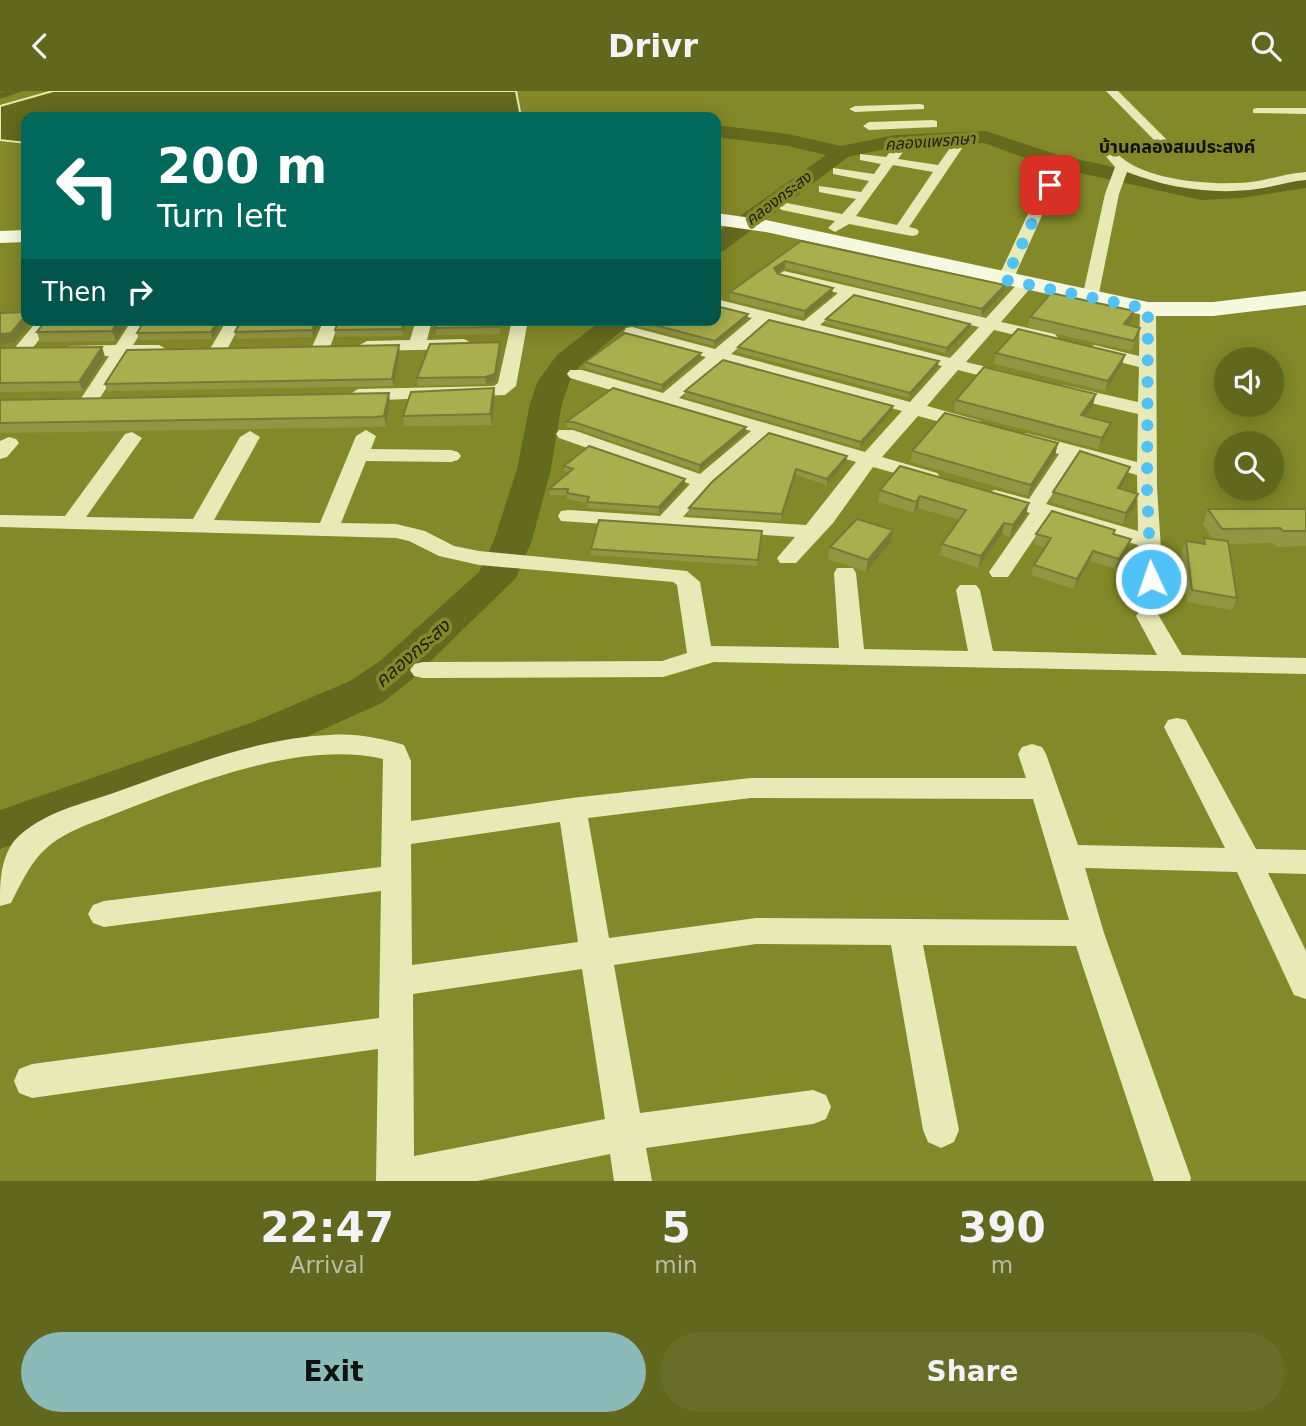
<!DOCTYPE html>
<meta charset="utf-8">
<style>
:root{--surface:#62671e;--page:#686d27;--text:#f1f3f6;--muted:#bbbea4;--accent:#8bbbb9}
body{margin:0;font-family:"DejaVu Sans","Noto Sans Thai",sans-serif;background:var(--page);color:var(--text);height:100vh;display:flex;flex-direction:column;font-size:26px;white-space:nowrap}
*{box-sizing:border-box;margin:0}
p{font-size:23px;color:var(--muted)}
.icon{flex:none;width:38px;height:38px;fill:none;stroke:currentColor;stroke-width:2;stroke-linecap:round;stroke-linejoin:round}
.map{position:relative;height:1090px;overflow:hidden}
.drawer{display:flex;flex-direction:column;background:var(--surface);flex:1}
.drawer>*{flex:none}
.guide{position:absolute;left:21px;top:21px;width:700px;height:214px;border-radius:14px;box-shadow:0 4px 18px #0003;background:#00695c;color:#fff;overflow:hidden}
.fabs{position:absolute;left:1214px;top:256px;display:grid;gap:14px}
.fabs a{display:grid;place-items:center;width:70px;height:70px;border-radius:50%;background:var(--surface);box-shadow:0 4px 18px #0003;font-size:35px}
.pin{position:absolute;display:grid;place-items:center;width:60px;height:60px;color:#fff;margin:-30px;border-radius:14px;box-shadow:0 4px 10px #0006}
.me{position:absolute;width:77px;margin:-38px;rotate:357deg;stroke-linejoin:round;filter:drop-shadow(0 0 5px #0008)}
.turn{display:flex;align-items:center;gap:24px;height:147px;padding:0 21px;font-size:32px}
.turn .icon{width:91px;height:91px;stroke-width:2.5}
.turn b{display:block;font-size:49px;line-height:60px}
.then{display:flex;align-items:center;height:66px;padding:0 21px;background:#0003;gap:14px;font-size:26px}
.eta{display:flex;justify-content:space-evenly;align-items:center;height:119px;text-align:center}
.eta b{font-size:42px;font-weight:700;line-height:49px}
.primary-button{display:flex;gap:14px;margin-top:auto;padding:14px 21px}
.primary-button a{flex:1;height:80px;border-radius:42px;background:var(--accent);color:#111;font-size:28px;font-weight:700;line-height:80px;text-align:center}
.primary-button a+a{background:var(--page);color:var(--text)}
header{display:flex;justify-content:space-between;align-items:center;height:91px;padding:0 21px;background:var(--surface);font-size:32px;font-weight:700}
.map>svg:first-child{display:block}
.water{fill:#646a1d;stroke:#e7e9aa;stroke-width:2}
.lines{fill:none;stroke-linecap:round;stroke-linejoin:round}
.canal{fill:#646a1d;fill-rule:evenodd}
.river{fill:#646a1d;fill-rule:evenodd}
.street{fill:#e7e9b6;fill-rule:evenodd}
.secondary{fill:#f6f8e0;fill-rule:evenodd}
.wall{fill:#929642}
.shaded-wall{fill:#777a36}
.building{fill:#aaaf4d;stroke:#777a36;stroke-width:2}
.route{stroke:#4fc3f7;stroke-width:12;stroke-dasharray:0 21.6}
.labels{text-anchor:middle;stroke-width:7;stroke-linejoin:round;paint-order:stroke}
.far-water-label{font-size:16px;font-style:italic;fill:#1c1c1a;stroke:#838928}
.far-quarter-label{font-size:18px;font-weight:bold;fill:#111;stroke:#838928}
.water-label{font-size:19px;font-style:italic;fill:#1c1c1a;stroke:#838928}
</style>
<header><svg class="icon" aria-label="back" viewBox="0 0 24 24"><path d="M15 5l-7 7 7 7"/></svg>Drivr<svg class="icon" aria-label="search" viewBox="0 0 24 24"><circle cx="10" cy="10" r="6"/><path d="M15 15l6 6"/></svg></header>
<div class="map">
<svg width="1306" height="1090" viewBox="0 0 1306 1090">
<rect width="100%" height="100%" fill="#838928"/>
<path class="water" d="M53 0H516L521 26H26V52L0 49V15Z"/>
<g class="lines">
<path class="canal" d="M5 0H23L0 8V1Z"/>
<path class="river" d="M716 34 788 43 841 55 895 44 986 40 1058 64 1201 95 1241 93 1306 83V97L1241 107 1201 109 1044 74 984 52 895 56 848 66 725 159 716 162V142L826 64 788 55 716 46Z
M602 229H634L579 276 570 290 562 312 551 378 532 449 516 487 410 590 382 612 288 654 0 758V719L256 630 350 590 380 570 479 481 494 449 517 378 530 312 538 290 557 264Z"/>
<path class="street" d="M1106 0H1118L1169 51 1151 59 1117 62C1142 91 1222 96 1258 90 1274 87 1289 82 1306 81V89C1289 90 1274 96 1257 98 1213 104 1168 97 1127 81L1119 103 1098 207 1090 212 1084 210 1082 207 1105 103 1115 76 1104 63 1105 60 1117 54 1155 50Z
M920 13 924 14V18L855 21 849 18 855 15Z
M1257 17H1306V23L1253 22V18Z
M933 29 937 30V36L869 39 863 35 869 31Z
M961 46 967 50 909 136 917 138 919 141 917 144 912 145 849 133 835 141 828 137 835 130 782 119 775 115 782 111 842 123 856 108 819 101V95L861 101 869 90 833 83V77L874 83 881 73 860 69V63L886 66 898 51 902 50 908 54 898 68 938 74 957 47ZM893 74 933 81 897 134 856 125Z
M1055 76 1062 80 1013 189 1011 192H999L997 189 1048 80Z
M784 180 986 227 1020 190 1026 188 1034 193 1001 231 1055 243 1058 247 1049 252 994 239 966 271 1020 284 1023 288 1020 292 1014 293 958 279 927 315 981 330 984 334 981 338 974 340 918 325 882 366 937 382 940 386 937 390 930 392 873 376 833 432 796 472H780L777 467 795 446 561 430 558 425 561 420 569 419 660 425 690 393 559 347 556 343 559 339H573L700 383 751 340 570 287 567 283 570 279H582L663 302 706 266 626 245 624 241 626 237 632 236 715 258 752 227 716 218V208L804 230 838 202 778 188 776 185ZM853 206 979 236 950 267 820 234ZM768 231 942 275 910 311 731 263ZM722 271 902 320 865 361 679 307ZM768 345 856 371 806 434 683 426 710 395Z
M1148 213 1156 218 1157 397 1163 488 1159 493H1143L1139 488 1138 454 1048 427 1008 486H992L989 481 1030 422 988 409 984 405 988 401 995 399 1029 408 1059 363 1019 352 1016 348 1019 344 1026 342 1137 371 1138 323 1056 304 1054 300 1063 294 1138 311 1139 276 1088 263 1085 259 1094 254 1139 265 1140 218ZM1076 367 1137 384 1138 440 1046 413Z
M38 229 54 230 27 264H15L12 260Z
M132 229H149L133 254H159L168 259 159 264 127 265 96 313H82L80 309 109 265H70L61 260 70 255 116 254Z
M227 229H243L225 262H213L210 258Z
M324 229H340L330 256 321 261 312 256Z
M416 229H432L427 249 464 248 473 253 464 258 367 260 358 255 367 250 410 249Z
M512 229H528L516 295 505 304 358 310 349 304 358 298 494 295 498 292Z
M366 339 376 345 371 358 451 359 458 361 461 365 458 369 451 371 366 370 341 432 396 433 425 440 454 455 479 460 687 480 700 491 711 555 839 557 834 482 837 477H853L856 482 864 558 968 560 956 499 960 494H976L980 499 993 560 1157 564 1136 525 1140 520 1148 517 1156 520 1182 564 1306 567V583L714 571 663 586 423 587 414 585 410 579 414 573 423 571 662 570 687 562 677 494 673 491 479 474 439 465 409 450 396 447 0 436V424L65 425 125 343 132 341 142 347 86 426 193 428 240 346 250 340 260 346 214 429 320 432 356 345Z
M9 346 16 348 19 352 7 366 0 368V350Z
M1177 627 1186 629 1256 758 1306 759V783L1268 782 1306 860V908L1294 904 1237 781 1085 777 1104 842 1191 1087 1190 1090H1154L1076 855 923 854 959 1039 954 1051 941 1057 928 1051 923 1039 891 854 756 853 614 874 640 1022 813 999 826 1004 831 1016 826 1028 813 1033 646 1057 652 1090H614L610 1063 477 1090H376L378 958 32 1007 19 1002 14 990 19 978 32 973 379 927 381 800 104 836 93 832 88 823 93 814 104 810 381 776 383 668C292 647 171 702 86 734 39 754 33 769 11 812L0 815C0 791 0 770 14 750 41 721 83 713 119 700 187 676 257 647 330 644 355 642 380 647 404 654L411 670V730L572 707 751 687H1026L1018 663 1022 656 1032 653 1042 656 1046 663 1078 754 1225 757 1164 636 1168 629ZM751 707 1033 708 1069 829 756 827 609 847 588 727ZM560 731 578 851 412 874 411 753ZM582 878 605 1028 414 1065 413 903Z"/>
<path class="secondary" d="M716 122 766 129 1148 211H1213L1306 200V214L1213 225H1148L766 141 716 134Z
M26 139V151L0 152V140Z"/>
</g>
<path class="wall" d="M801 150 1005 194 1004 201 981 225 785 177 777 182 778 183 832 204 804 227 730 209V201Z
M748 223 747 228 714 255 634 234V229Z
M1030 226 1131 230 1128 234 1137 247 1131 260 1027 236Z
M826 228 969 238 946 262 826 233Z
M339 229H405V233L403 245 336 246 335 239Z
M499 229 500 243 436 244 435 237Z
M129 230 116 250 40 251 37 241Z
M218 230 219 237 212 248 139 249 137 242Z
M318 235 313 246 236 248 235 241Z
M500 251 501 259 496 290 486 293 418 295 417 287Z
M102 256 105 266 83 300 0 301V257Z
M738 256 938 275 909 307 737 261Z
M400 261 394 295 107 300 105 293Z
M996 262 1122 274 1105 300 994 273Z
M700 267 662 299 585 277V271Z
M494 297 495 308 492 334 404 335 403 325Z
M685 300 893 315 892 320 860 357 684 306Z
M0 309 390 312 386 335 378 336 0 342Z
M956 309 1093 314 1085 325 1111 332 1107 343 1098 358 954 320Z
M566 331 746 336V341L699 380 574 337 566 336Z
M1058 352 1055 364 1028 405 911 371 912 360Z
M846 371 827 394 796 384 781 430 688 424 689 417 712 391Z
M564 375 685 394 659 422 588 417 587 412 567 408V404H550L549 398 569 382 564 380Z
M900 375 1026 424 1010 446 1002 443 978 477 940 464 942 453 959 429 918 417 914 422 878 411 880 399Z
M1127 386 1121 398 1138 403 1135 414 1123 433 1050 411 1053 401Z
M1208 418H1306V455L1276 456 1274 452 1229 453 1237 507 1232 519 1187 511 1181 462 1186 450 1202 452 1204 447 1213 448 1203 433Z
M893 439 891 451 866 481 828 468 830 456Z
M1115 439 1114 443 1128 459 1115 478 1090 470 1074 498 1031 484 1034 474 1045 457 1034 453 1036 443Z
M762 440 757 475 591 464V458Z"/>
<path class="shaded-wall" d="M785 170V177L773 184 774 177Z
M1005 194 1004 201 981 225 982 218Z
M833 197 832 204 804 227 805 220Z
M1134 220 1131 230 1121 243 1124 233Z
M748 223 747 228 714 255 715 250Z
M26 224V229H32V230L15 251 0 253V243Z
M119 229 129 230 116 250 112 240Z
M316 229 318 235 313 246 312 239Z
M402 229H405V233L403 245Z
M218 230 219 237 212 248 211 241Z
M970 233 969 238 946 262 947 257Z
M500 251 501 259 496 290 486 293 485 286Z
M399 254 400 261 394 295 392 288Z
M102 256 105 266 83 300 79 291Z
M701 262 700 267 662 299V294Z
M1125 264 1122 274 1105 300 1108 290Z
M939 270 938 275 909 307 910 302Z
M494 297 495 308 492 334 490 323Z
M389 302 390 312 386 335 384 325Z
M1096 303 1093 314 1078 335 1081 324Z
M893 315 892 320 860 357 861 351Z
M1111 332 1107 343 1098 358 1102 347Z
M746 336V341L699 380 700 374Z
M1058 352 1055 364 1028 405 1031 394Z
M847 365 846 371 827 394V388Z
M1130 376 1127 386 1115 408 1118 397Z
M796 378V384L781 430 782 423Z
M685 388V394L659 422V416Z
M1138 403 1135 414 1123 433 1126 422Z
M920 405 918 417 914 422 916 411Z
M1029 412 1026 424 1010 446 1013 434Z
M1004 432 1002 443 978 477 981 465Z
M893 439 891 451 866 481 868 469Z
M1131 448 1128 459 1115 478 1119 468Z
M1093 460 1090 470 1074 498 1077 488Z"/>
<path class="building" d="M801 150 1005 194 982 218 785 170 774 177 778 183 833 197 805 220 730 201Z
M1051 202 1134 220 1124 233 1140 237 1134 250 1030 226Z
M854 204 970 233 947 257 826 228Z
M716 215 748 223 715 250 636 229H716Z
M26 221V224L11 242 0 243V222Z
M46 229H119L112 240 37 241Z
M145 229H210L218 230 211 241 137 242Z
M241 229H316L312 239 235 241Z
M339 229H404L402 238 335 239Z
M438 229H499V236L435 237Z
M769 229 939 270 910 302 738 256Z
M1018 238 1125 264 1108 290 996 262Z
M625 242 701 262 662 294 585 271Z
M500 251 495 283 485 286 417 287 430 253Z
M399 254 392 288 105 293 127 259Z
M102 256 79 291 0 292V257Z
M723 269 893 315 861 351 685 300Z
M984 276 1096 303 1081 324 1111 332 1102 347 956 309Z
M494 297 490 323 403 325 411 301Z
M613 297 746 336 700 374 574 331H566Z
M389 302 384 325 376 326 0 332V309Z
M945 322 1058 352 1031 394 912 360Z
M769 342 847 365 827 388 796 378 782 423 689 417 712 391Z
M589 355 685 388 659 416 587 411 589 406 567 402 568 398H549L573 378 564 375Z
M1080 360 1130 376 1118 397 1138 403 1126 422 1053 401Z
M900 375 1029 412 1013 434 1004 432 981 465 942 453 966 419 920 405 916 411 880 399Z
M1208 418H1306V440H1283L1280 437 1222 438Z
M1052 420 1115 439 1113 443 1131 448 1119 468 1093 460 1077 488 1034 474 1051 447 1036 443Z
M857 428 893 439 868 469 830 456Z
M599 429 762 440 758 469 591 458Z
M1204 447 1228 450 1237 507 1192 499 1186 450 1205 453Z"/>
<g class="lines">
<path class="route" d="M1050 94 1005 189 1148 218 1147 397 1151 488"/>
</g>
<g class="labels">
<g class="far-water-label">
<text transform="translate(930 50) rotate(-4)" y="6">คลองแพรกษา</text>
<text transform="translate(778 107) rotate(-37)" y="6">คลองกระสง</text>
</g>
<g class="far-quarter-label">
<text x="1177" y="62">บ้านคลองสมประสงค์</text>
</g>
<g class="water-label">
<text transform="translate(412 562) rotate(-41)" y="7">คลองกระสง</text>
</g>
</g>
</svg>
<div class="fabs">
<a><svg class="icon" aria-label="sound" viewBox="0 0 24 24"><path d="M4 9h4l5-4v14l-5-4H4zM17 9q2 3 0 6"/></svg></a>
<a><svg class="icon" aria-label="search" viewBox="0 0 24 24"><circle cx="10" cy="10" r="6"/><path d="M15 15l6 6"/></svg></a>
</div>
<div class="pin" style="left:1050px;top:94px;background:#d93025"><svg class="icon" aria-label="arrive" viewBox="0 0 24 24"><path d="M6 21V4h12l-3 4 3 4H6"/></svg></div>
<svg class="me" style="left:1151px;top:488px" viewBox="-20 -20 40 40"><circle r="17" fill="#4fc3f7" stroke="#fff" stroke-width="3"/><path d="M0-11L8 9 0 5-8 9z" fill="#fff"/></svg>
<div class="guide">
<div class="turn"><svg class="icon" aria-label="left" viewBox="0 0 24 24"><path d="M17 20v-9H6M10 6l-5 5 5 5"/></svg><div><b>200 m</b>Turn left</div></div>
<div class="then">Then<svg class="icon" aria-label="right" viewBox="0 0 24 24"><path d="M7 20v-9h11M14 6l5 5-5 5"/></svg></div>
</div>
</div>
<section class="drawer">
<div class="eta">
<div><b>22:47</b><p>Arrival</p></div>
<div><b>5</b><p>min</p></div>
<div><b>390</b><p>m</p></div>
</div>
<div class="primary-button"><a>Exit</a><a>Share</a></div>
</section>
